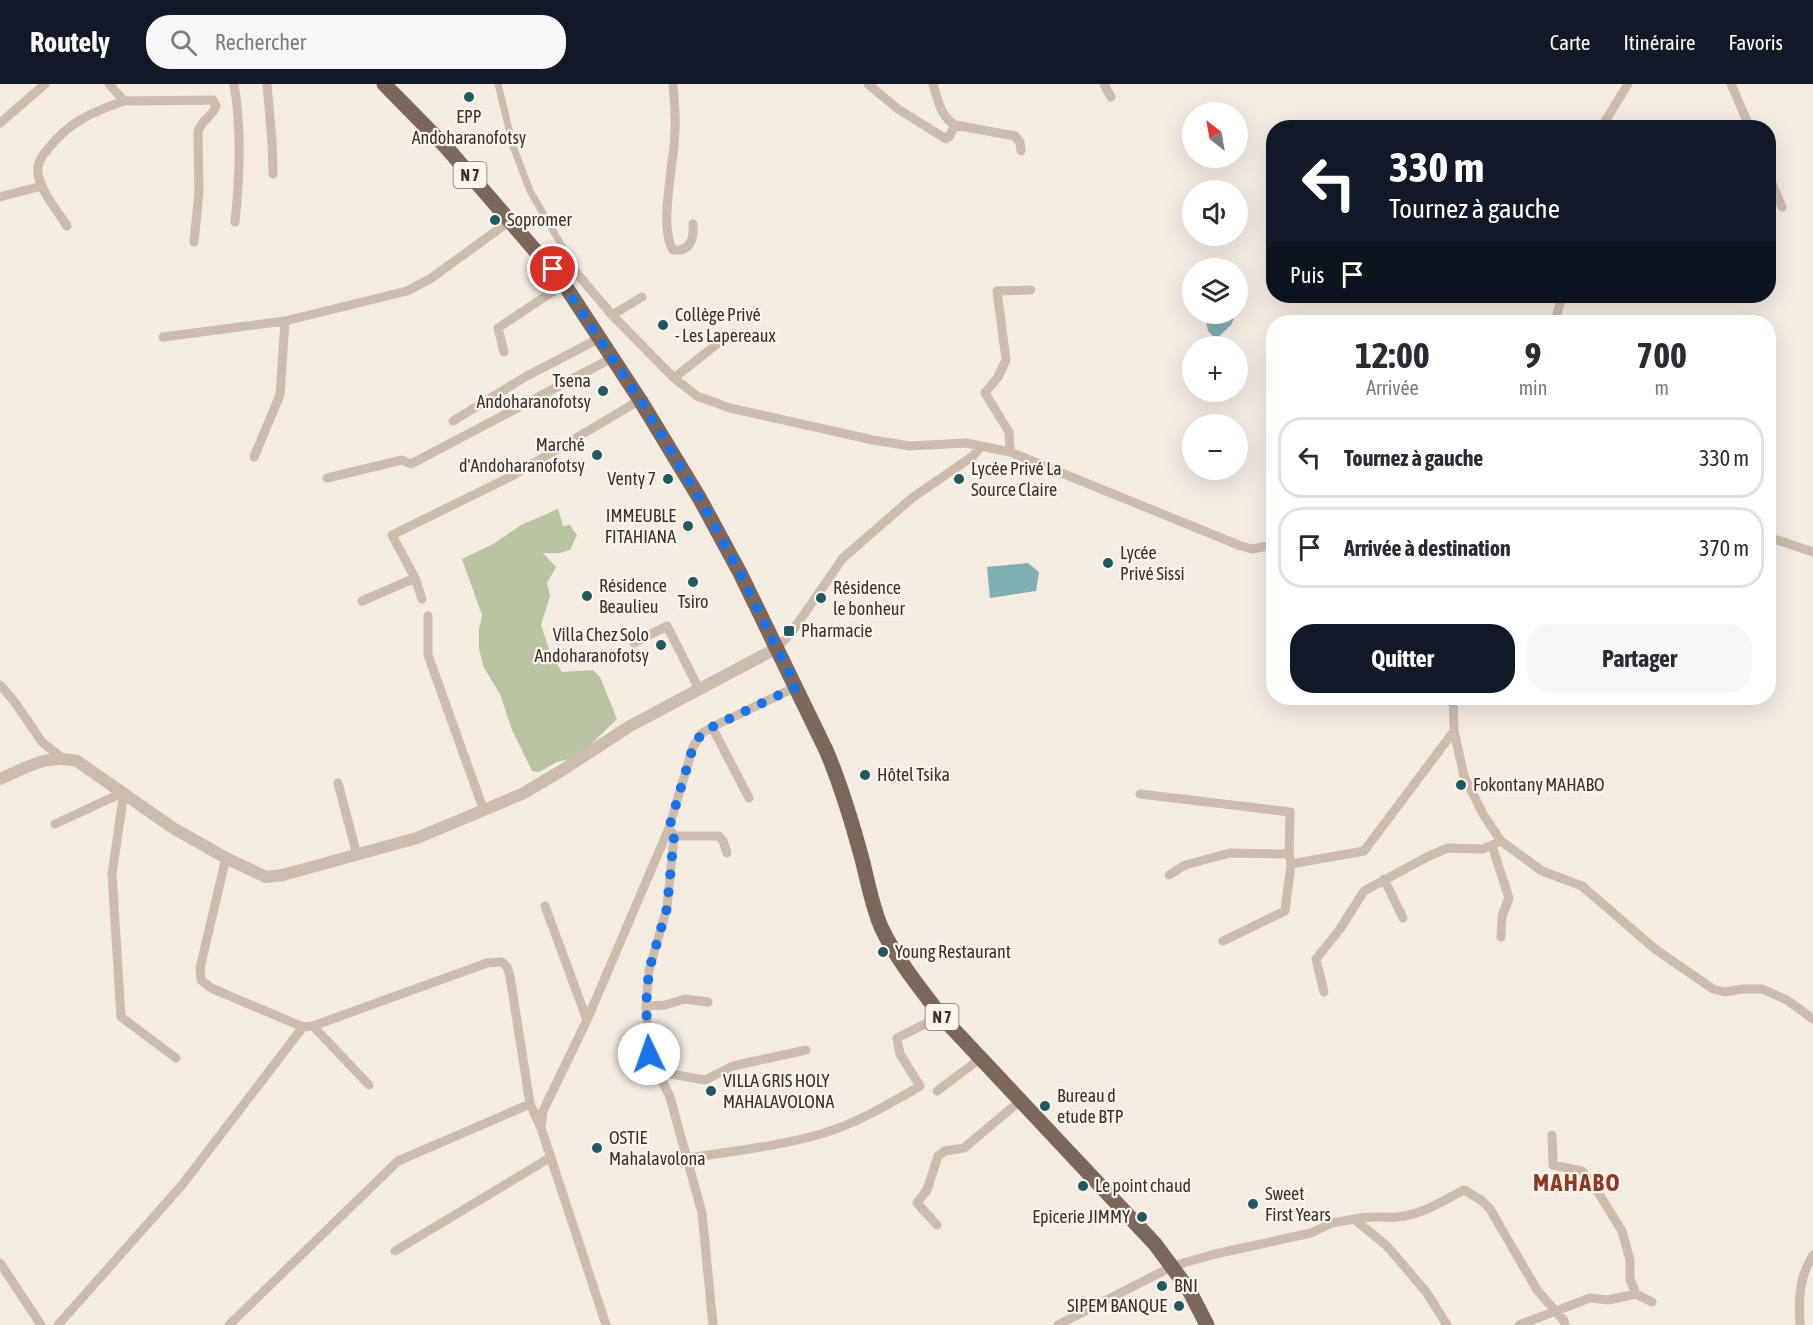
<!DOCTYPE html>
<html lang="fr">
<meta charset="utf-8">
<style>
:root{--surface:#fff;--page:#f7f7f7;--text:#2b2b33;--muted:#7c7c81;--line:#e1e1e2;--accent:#111827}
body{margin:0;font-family:"Asap Condensed",sans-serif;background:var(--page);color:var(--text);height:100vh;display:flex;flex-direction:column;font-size:22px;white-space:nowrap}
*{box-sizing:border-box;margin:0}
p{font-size:20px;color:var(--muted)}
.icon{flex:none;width:33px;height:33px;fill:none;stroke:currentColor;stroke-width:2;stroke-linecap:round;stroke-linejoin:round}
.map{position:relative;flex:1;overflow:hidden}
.drawer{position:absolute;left:1266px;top:231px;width:510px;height:390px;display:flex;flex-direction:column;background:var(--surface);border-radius:24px;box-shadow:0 6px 24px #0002}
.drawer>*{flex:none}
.banner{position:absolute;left:1266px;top:36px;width:510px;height:183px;border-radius:24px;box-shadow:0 6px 24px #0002;background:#111827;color:#fff;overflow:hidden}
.needle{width:39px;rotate:329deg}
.controls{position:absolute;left:1182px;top:18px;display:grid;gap:12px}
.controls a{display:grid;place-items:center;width:66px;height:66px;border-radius:50%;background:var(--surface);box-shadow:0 6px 24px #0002;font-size:30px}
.pin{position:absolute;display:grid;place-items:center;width:51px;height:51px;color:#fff;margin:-26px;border:3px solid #fff;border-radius:50%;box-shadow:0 2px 6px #0007}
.me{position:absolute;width:66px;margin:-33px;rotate:357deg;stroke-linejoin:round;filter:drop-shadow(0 0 4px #0008)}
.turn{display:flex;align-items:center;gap:21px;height:126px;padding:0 24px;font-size:27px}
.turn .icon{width:78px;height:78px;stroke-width:2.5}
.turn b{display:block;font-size:42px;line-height:51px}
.then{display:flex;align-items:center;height:57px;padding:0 24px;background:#0003;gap:12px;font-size:22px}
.eta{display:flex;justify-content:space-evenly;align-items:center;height:102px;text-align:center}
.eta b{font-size:36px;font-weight:700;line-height:42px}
.button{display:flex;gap:12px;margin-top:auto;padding:12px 24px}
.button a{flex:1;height:69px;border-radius:24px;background:var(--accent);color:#fff;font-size:24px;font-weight:700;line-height:69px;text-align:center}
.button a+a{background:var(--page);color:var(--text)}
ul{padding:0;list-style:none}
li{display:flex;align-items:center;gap:18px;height:81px;margin:0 12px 9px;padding:0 12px;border:3px solid var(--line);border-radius:24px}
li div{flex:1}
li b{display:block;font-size:22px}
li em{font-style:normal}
header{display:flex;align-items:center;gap:36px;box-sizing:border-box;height:84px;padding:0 30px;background:var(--accent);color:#fff}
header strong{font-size:28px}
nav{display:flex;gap:33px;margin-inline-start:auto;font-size:21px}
.search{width:420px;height:54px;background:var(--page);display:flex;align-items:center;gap:15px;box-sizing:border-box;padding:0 21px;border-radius:24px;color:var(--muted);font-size:22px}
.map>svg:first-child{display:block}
.green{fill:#b8c4a0}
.water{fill:#7fb0b2}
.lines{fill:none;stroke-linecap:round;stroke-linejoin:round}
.pedestrian{stroke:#cdbbac;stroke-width:7}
.minor{stroke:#cdbbac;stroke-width:9}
.tertiary{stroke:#cdbbac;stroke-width:12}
.primary{stroke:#7d675c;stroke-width:15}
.route{stroke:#1a73e8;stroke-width:10;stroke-dasharray:0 18}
.poi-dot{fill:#1f5a5e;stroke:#fbf5ee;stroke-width:2}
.labels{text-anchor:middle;stroke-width:4.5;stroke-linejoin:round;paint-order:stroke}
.shield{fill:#fbf5ee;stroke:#756b66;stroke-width:1.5}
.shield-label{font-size:16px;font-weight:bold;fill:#3b302b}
.poi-label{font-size:18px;fill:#3b302b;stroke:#fbf5ee;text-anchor:start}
.district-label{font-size:24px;font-weight:bold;letter-spacing:1.5px;fill:#8c3b22;stroke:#fbf5ee}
</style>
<header>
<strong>Routely</strong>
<div class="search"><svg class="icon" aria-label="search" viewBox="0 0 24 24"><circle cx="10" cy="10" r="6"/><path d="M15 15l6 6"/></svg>Rechercher</div>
<nav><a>Carte</a><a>Itinéraire</a><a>Favoris</a></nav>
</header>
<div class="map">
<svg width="1813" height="1241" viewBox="0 0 1813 1241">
<rect width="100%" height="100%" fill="#f4ebe1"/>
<path class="green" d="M558 425 563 442 570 441 577 451 570 466 560 469H543L556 483 547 499 550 512 541 541 550 568 562 588 593 586 600 593 617 635 578 673 557 678 539 688 532 687 512 646 500 610 484 584 479 565V545L482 531 462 475 495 459 521 441Z"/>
<path class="water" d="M1208 230H1236L1231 241 1216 255 1208 247 1205 231Z
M1028 479 1039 488 1036 507 990 514 987 483Z"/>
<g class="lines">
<path class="pedestrian" d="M498 0 513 62 530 107 580 193"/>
<path class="minor" d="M109 0 124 17 213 16 216 22C212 33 201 36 198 48L199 108 194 158
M234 0C242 46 240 92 235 138
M267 0 272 57 273 90
M673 0C674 15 676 31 675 46 675 75 658 143 673 166 690 168 694 156 693 140
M868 0 898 25 946 55 949 53 955 41
M933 0C938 16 940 32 955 41L1015 52 1020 58 1021 67
M1104 0 1111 13
M1731 0 1750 44
M0 39 45 0
M1601 44 1628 0
M1768 90 1782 123
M0 113 42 102
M67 142C57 126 42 109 38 90 36 80 42 72 48 65 69 38 92 28 124 17
M553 185 580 193 612 231 674 294 697 312 730 324 873 356 910 362 966 359 1010 368 1241 462 1252 465 1274 461
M612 231 642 213
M1555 238 1562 212
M163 253 285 237 407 207 430 195 510 137
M504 268 498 244 564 200
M674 294 717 260
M453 337 525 293 600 254
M1010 368 1009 348 985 309 998 293 1006 276 997 207 1031 206
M254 373 280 311 285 237
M327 394 402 376 411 380 612 274
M1768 453 1813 468
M422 515 415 494 392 451 512 392 640 316
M362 517 415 494
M428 532V571L484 727
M634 559 667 542 699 605
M777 564 791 549 843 474 912 414 973 372 981 362
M0 601 14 617 42 658 61 673
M1453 614 1454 647 1464 692 1483 730 1501 757 1542 787 1582 802 1655 865 1713 905 1725 908 1742 905H1762L1787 916 1813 935
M712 643 749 714
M338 699 357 771
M1140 710 1290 728 1289 770 1291 780
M55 740 124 708 112 790 121 933 176 974
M669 744 674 752 667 824 649 886 646 922 649 970 670 1013 702 1129 713 1241
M674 752H719L723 757 727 769
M1492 762 1509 814 1502 832 1501 853
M226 774 200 884 201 896 211 904 303 943
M1169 791 1185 781 1230 769 1289 770
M1384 795 1403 834
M545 822 587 936
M1223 857 1285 827 1291 780 1364 767 1454 647
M1324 908 1316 875 1340 845 1364 807 1429 772 1448 764 1483 765 1501 757
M646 922 665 921 685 915 708 918
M313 942 369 1001
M660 988 705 996 733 982 806 966
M937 1007 981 974
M1552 1051 1553 1081 1582 1087 1596 1105 1622 1147 1630 1176V1195L1636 1210 1652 1218
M688 1074C734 1067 781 1062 824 1049 859 1038 889 1020 920 1002L900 970 897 954 941 932
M1354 1135C1368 1131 1383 1134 1397 1133 1422 1131 1442 1117 1464 1106L1481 1116 1490 1125 1537 1206 1564 1237 1565 1241
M937 1141 917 1119 927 1106 938 1072 945 1067 964 1064 1021 1016
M395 1167 551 1073
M0 1179 41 1241
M58 1241 182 1101 303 943 313 942 487 879 502 878 507 883 510 892 530 1020 541 1044
M229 1241 398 1077 530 1020
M606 1241 541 1044 543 1027 587 936 669 744 693 663 702 649 712 643 796 603
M1058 1241 1173 1182 1215 1170 1311 1149 1332 1139 1354 1135 1387 1162 1427 1209 1447 1241
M1519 1241 1590 1214 1608 1216 1636 1210
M1800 1241C1799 1213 1798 1196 1813 1171"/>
<path class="tertiary" d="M0 695C28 683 46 670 77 677L173 744 226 774 266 793 283 791 417 754 522 710 561 687 630 642 777 564"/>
<path class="primary" d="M384 0 446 63 564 200 640 316 700 415 740 489 826 666C841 701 852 738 862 775 868 798 872 823 882 845 897 876 920 904 941 932L1155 1160 1189 1206 1207 1241"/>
</g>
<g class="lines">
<path class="route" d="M553 185 640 316 700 415 740 489 796 603 712 643 702 649 693 663 669 744 674 752 667 824 649 886 646 922 649 970"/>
</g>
<g class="poi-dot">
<circle cx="469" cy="13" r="6"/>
<circle cx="495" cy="136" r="6"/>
<circle cx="663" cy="241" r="6"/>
<circle cx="603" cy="307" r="6"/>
<circle cx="597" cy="371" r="6"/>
<circle cx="668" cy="395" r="6"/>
<circle cx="959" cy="395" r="6"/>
<circle cx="688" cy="442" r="6"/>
<circle cx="1108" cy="479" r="6"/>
<circle cx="693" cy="498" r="6"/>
<circle cx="587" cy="512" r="6"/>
<circle cx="821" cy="514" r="6"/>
<rect x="783" y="541" width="12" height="12" rx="3"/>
<circle cx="661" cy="561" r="6"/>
<circle cx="865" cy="691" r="6"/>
<circle cx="1461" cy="701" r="6"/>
<circle cx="883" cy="868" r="6"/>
<circle cx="711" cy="1007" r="6"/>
<circle cx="1045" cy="1022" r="6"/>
<circle cx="597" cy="1064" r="6"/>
<circle cx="1083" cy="1102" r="6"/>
<circle cx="1253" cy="1120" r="6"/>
<circle cx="1142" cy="1133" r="6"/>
<circle cx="1162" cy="1202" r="6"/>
<circle cx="1179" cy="1222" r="6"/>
</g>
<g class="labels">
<g class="shield">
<rect x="453.5" y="78" width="33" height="26" rx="4.5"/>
<rect x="925.5" y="920" width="33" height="26" rx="4.5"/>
</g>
<g class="shield-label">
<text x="470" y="97">N 7</text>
<text x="942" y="939">N 7</text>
</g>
<g class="poi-label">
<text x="469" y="39" text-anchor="middle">EPP<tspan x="469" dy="21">Andoharanofotsy</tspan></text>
<text x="507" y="142">Sopromer</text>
<text x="675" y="237">Collège Privé<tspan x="675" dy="21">- Les Lapereaux</tspan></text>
<text x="591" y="303" text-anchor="end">Tsena<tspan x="591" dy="21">Andoharanofotsy</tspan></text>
<text x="585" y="367" text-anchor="end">Marché<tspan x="585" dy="21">d'Andoharanofotsy</tspan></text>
<text x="971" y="391">Lycée Privé La<tspan x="971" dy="21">Source Claire</tspan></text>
<text x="656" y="401" text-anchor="end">Venty 7</text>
<text x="676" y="438" text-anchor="end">IMMEUBLE<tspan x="676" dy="21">FITAHIANA</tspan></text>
<text x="1120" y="475">Lycée<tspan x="1120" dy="21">Privé Sissi</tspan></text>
<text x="599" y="508">Résidence<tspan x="599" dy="21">Beaulieu</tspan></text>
<text x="833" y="510">Résidence<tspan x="833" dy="21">le bonheur</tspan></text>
<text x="693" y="524" text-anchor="middle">Tsiro</text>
<text x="801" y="553">Pharmacie</text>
<text x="649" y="557" text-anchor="end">Villa Chez Solo<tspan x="649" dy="21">Andoharanofotsy</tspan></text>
<text x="877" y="697">Hôtel Tsika</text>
<text x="1473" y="707">Fokontany MAHABO</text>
<text x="895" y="874">Young Restaurant</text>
<text x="723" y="1003">VILLA GRIS HOLY<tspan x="723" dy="21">MAHALAVOLONA</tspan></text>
<text x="1057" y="1018">Bureau d<tspan x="1057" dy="21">etude BTP</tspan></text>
<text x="609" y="1060">OSTIE<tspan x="609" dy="21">Mahalavolona</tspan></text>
<text x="1095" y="1108">Le point chaud</text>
<text x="1265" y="1116">Sweet<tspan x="1265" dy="21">First Years</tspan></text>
<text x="1130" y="1139" text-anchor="end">Epicerie JIMMY</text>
<text x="1174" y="1208">BNI</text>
<text x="1167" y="1228" text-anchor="end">SIPEM BANQUE</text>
</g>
<g class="district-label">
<text x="1577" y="1107">MAHABO</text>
</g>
</g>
</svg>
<div class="controls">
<a><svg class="needle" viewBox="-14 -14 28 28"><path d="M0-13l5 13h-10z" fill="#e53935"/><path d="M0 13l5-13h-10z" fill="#7c7c81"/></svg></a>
<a><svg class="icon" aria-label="sound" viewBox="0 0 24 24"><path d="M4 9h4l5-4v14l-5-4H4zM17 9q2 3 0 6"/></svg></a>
<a><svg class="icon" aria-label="layers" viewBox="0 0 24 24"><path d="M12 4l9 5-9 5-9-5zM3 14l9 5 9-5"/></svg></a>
<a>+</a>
<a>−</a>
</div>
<div class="pin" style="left:553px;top:185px;background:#d93025"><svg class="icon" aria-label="arrive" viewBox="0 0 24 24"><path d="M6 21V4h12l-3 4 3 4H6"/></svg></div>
<svg class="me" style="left:649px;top:970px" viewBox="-20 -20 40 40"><circle r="19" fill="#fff"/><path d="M0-13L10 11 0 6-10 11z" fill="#1a73e8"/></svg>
<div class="banner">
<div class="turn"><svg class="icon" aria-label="left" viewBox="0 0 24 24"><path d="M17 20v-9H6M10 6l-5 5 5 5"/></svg><div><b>330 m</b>Tournez à gauche</div></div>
<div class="then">Puis<svg class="icon" aria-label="arrive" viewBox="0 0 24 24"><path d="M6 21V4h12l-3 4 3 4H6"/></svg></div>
</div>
<section class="drawer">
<div class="eta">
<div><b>12:00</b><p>Arrivée</p></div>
<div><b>9</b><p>min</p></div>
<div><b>700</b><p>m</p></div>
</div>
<ul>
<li><svg class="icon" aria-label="left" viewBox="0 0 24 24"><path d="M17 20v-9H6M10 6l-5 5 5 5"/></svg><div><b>Tournez à gauche</b></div><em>330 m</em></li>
<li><svg class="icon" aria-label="arrive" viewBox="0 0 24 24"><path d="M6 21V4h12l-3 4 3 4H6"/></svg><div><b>Arrivée à destination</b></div><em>370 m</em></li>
</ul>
<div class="button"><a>Quitter</a><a>Partager</a></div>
</section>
</div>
